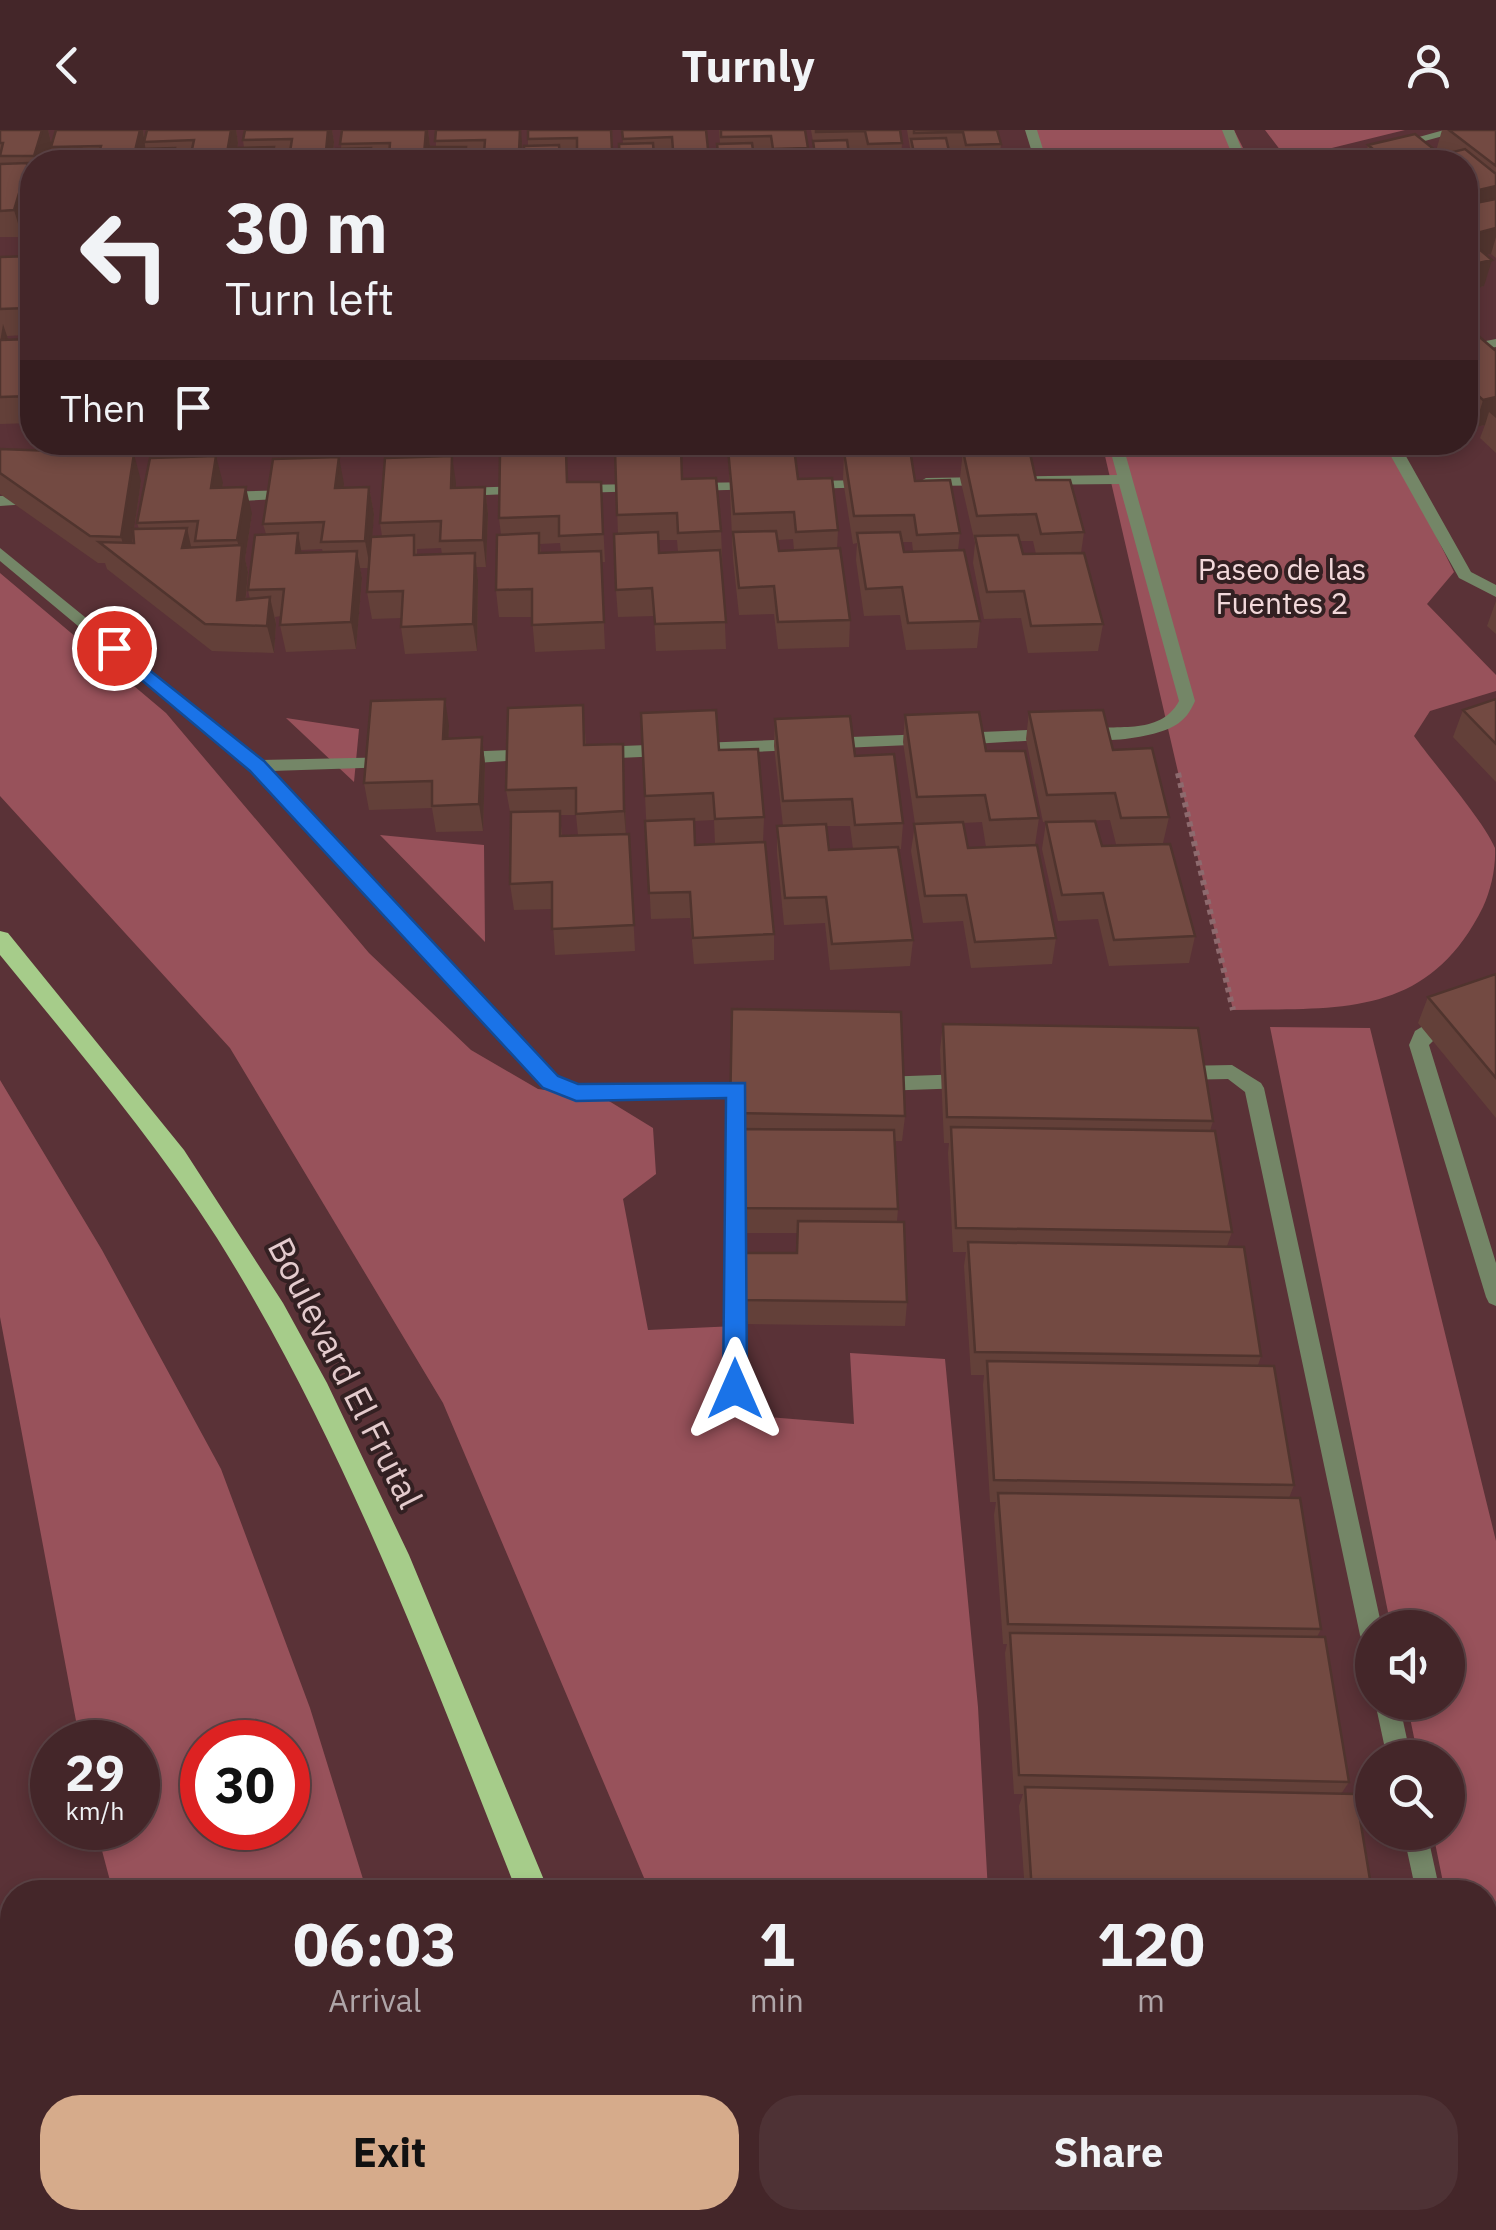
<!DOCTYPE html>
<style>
:root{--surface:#442629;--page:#4e3235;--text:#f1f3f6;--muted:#afa5a8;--line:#5c4346;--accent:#d6ab8b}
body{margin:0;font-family:"IBM Plex Sans",sans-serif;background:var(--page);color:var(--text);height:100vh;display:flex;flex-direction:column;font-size:38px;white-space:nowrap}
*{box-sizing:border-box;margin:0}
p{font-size:32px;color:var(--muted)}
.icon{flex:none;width:55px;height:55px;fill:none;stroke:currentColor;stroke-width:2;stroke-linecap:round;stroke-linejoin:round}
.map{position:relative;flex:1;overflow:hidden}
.details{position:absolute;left:0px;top:1750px;width:1498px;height:350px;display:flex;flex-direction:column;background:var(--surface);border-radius:40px 40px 0 0;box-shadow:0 5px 15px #0003,0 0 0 2px var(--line)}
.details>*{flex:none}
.guide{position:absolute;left:20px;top:20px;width:1458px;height:305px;border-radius:40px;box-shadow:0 5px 15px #0003,0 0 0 2px var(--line);background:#442629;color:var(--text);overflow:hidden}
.buttons{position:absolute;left:1355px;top:1480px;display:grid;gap:20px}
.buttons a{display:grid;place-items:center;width:110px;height:110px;border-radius:50%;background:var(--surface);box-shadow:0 5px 15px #0003,0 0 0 2px var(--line);font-size:50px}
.speed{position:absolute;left:30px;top:1590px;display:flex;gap:20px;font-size:50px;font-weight:700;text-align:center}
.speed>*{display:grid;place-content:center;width:130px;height:130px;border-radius:50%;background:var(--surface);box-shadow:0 5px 15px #0003,0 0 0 2px var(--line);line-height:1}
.speed small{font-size:25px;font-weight:400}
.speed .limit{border:15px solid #d22;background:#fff;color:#111}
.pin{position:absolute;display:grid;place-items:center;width:85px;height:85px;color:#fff;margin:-42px;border:5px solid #fff;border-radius:50%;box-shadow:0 2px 10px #0007}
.me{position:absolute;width:110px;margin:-55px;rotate:0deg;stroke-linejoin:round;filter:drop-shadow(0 0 8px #0008)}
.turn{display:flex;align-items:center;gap:35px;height:210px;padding:0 40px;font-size:45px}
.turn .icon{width:130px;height:130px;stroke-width:2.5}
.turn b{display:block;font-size:70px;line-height:85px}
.then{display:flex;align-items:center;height:95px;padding:0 40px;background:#0003;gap:20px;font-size:38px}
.eta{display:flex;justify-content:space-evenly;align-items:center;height:170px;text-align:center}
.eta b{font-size:60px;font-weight:800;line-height:70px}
.primary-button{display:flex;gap:20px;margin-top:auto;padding:20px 40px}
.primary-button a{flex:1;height:115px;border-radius:40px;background:var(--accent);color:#111;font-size:40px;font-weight:800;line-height:115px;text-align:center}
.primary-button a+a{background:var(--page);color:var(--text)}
header{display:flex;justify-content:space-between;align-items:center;height:130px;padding:0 40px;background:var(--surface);font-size:45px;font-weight:800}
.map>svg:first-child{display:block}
.green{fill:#98525b;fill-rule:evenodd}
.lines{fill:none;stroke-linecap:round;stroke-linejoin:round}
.path{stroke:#8d6a6e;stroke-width:6;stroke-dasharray:5 5;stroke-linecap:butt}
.street{fill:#748667;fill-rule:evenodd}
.primary{fill:#a6cc8a;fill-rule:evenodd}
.wall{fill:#634039;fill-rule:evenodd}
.shaded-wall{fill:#50342e}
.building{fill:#734a42;stroke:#50342e;stroke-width:2.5}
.route{fill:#1a73e8;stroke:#114b97;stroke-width:2.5}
.labels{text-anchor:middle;stroke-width:8;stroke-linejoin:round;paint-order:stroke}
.far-park-label{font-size:30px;fill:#f2d8da;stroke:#332022}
.street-label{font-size:35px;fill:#e4cbcd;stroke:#332022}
</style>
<header><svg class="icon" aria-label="back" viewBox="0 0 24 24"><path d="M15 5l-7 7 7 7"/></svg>Turnly<svg class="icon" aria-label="person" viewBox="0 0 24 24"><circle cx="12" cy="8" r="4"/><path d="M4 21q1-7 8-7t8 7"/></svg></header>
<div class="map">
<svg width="1496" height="2100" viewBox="0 0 1496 2100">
<rect width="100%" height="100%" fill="#5a3237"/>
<path class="green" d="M1027 0H1234L1250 32H1035Z
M1265 0H1405L1287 29Z
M1102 313H1390L1454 442 1427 474 1496 545V561L1430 581 1414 606C1434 634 1483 690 1495 718 1496 737 1491 760 1483 777 1428 888 1341 878 1233 880Z
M0 443 166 583 369 823 471 920 538 959 604 968 653 998 656 1044 623 1069 648 1200 736 1196 744 1285 854 1294 850 1223 945 1229 978 1577 988 1762H650L443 1273 230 918 0 666Z
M286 588 359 599 354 652Z
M380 705 484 715 485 812Z
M1270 897 1370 898 1496 1411V2014L1485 1960V1762H1445L1433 1703 1448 1702V1628L1418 1627 1407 1573 1448 1572V1498L1391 1497Z
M0 950 102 1120 221 1339 310 1578 367 1762H113L96 1698H138V1612H80L0 1187ZM288 1612V1698H202V1612Z
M185 2088H455L459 2100H184Z
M775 2088H1456L1460 2100H779Z"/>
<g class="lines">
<path class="path" d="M1178 643 1233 880"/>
<path class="street" d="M1025 0H1037L1047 32H1035Z
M1222 0H1234L1247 32H1235Z
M1444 0H1465L1348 32H1329Z
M1496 209V217L1465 223V215Z
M1108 312H1122L1195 571C1190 582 1185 590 1174 596 1156 607 1093 617 1078 604L1080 600C1113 593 1160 607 1179 571L1119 354 926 356 919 352 926 348 1117 345Z
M1383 312H1398L1471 442 1496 455V467L1459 448Z
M872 350 879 354 877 357 806 359 799 355 806 351Z
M757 352 762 353V359L691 361 684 357 691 353Z
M642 354 647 355V361L576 363 569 359 576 355Z
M527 356 532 357V363L461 366 454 362 461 358Z
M292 360 297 362V368L221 372 213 367 221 362Z
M37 365 45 370 42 373 0 376V366Z
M0 418 261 630 398 627V635L392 637 272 641 557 947 578 955 756 952 766 959 763 964 576 970 543 957 251 640 0 431Z
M1052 599 1060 605 1058 609 956 615 948 609 956 603Z
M927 604 933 606V614L596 629 588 623 596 617Z
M532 619 538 621V629L461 634 453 628 461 622Z
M1446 882 1455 889 1429 915 1496 1133V1176L1489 1173 1486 1167 1409 915 1415 901Z
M1232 935 1261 953 1264 958 1382 1498H1372V1516L1364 1513 1360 1505 1245 962 1228 949 1180 950 1170 943 1180 936Z
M966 944 976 951 966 958 880 961 870 954 880 947Z
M736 1068 743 1070 746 1076V1259L743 1266 735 1268 727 1266 724 1259 726 1076 729 1070Z
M1375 1572H1399L1411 1628H1387Z
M1403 1702H1427L1440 1762H1416Z"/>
<path class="primary" d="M0 801 8 803 184 1020 283 1173 327 1253 409 1425 549 1762H517C429 1540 345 1312 217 1108 153 1008 75 917 0 825Z
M629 2088H663L667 2100H633Z"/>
</g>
<path class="wall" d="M0 0H48L52 15 56 0H143L145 8 147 0H236L238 13 235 32H32V70L22 107H0Z
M245 0H332L334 12 332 32H236L244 18 243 10Z
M342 0H428L430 16 429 32H334L341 19Z
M436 0 522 12V32H429L436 17Z
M528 0H612L613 32H524L528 16Z
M622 0H706L708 32H620L623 14Z
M719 0H805L808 18 807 32H717V14H720Z
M811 0H900L902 13 901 32H812L813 11Z
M907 0H997L1001 14 1000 24 1002 32H909L910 18Z
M1442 0H1496V128L1491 124 1486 125 1484 156 1465 161V32H1364L1368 15 1436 21Z
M32 126V293L0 294V127ZM26 205 27 209 8 210 7 206Z
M1465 206 1496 221V323L1480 308 1485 295 1475 297 1465 289Z
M0 319 141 351 134 399H139L137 393 223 353 222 358 252 384 245 429 248 442 246 469H250L248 460 266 404 263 394 344 354 343 358 369 357 374 384 372 407 382 406 380 393 452 326 455 358 485 357 488 384 486 437H476L478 450 477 521 405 524 401 497 402 488 372 489 367 462 369 438H360L362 448 356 519 286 522 280 495 281 486 275 487 276 494 274 523 212 521 107 439 105 433H98L0 364ZM441 418 442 424 417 425V419ZM322 419 323 422 302 423 301 420Z
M728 319 798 349 838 400 837 419 850 490 849 517 778 519 774 484 739 485 733 429ZM793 409 794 420 779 421 777 410Z
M615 320 682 349 721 401 726 519 656 521 654 486 618 487 616 460 618 404ZM658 410H677L678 422 659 423Z
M963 321 1036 350 1084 402 1081 423 1103 494 1098 521 1028 523 1021 488 984 489 973 433 975 413 960 348ZM1020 411H1033L1036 424H1023Z
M844 322 915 351 960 403 958 420 980 491 977 518 906 520 900 485 864 486 856 430 857 413 853 414 843 350ZM902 412H912L913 421 904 422Z
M568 352H601L605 432H601L605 519 535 522 532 487H499L496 460 501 405 499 388ZM560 413 561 422 541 423 540 414Z
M1496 471V504L1487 496Z
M1496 569V652L1453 607 1463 580Z
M583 575 586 615 624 641 626 704H629L635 821 555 825 552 779 514 780 510 754 511 687 506 660ZM560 685H576L578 705 562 706Z
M1029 582 1113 620 1169 687 1163 713 1116 714 1110 690 1043 692 1026 609Z
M641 583 719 620 764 687 763 712 774 804V830L694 834 690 788 651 789ZM714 690 715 714 695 715 694 691Z
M905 585 986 621 1039 688 1035 715 986 717 982 692 963 693 968 718 1056 808 1052 834 971 838 963 791 923 793 911 721 915 694 903 612Z
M775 589 855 626 903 693 901 719H898L913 810 910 836 830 840 825 793 784 795 777 723V696H783L774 616ZM826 696H850L853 719 829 720Z
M449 596 448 608 482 607 485 634 483 701 436 702 432 678 369 680 364 653Z
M1046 692 1102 716 1195 806 1189 833 1109 836 1098 789 1058 791 1042 719Z
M1496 844V988L1418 893 1428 867Z
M943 894 1213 991 1210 1001 1232 1102 1227 1116 1261 1226 1258 1235 1294 1355 1289 1368 1321 1499 1317 1507 1349 1652 1341 1664 1372 1762H1025L1019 1676 1023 1664H1014L1005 1523 1007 1514H1003L994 1385 996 1372H990L983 1255 984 1245H971L964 1136 966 1122H953L948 1023 949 1013H944L940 920Z
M730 983 905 986 902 1011H894L898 1079 897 1091 907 1172 905 1196 742 1194 743 1123H797V1103H735V1009L730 1008Z"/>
<path class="shaded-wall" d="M42 0H48L52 16 47 32H36L34 26Z
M140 0H143L146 23 144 32H134L133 29Z
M231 0H236L238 13 235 32H229L227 23Z
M328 0H332L334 12 332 32H328L326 21Z
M426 0H428L430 16 429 32H425L424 25Z
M520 0H521L522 12V32H520L519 22Z
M28 33 32 48V70L22 107 14 80Z
M1496 41V80L1471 86 1479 60 1491 57Z
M1496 98V107L1491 124 1466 130 1473 104Z
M1492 130 1484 156 1465 161V136Z
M3 194 12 221 0 212Z
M1496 267V288L1489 282 1485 295 1475 297 1483 270Z
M134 324 141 351 129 434 121 407Z
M216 326 223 353 218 385 211 358Z
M452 326 456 353 454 385 451 358Z
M339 327 344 354 340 385 335 358Z
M246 357 252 384 245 429 248 442 243 497 237 470 241 425 237 410Z
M369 357 374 384 370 438 365 411Z
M485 357 488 384 486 437 483 410Z
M187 398 193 425 182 418Z
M298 403 303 430 296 423Z
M357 421 362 448 356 519 351 492Z
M475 423 478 450 477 521 473 494Z
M270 467 276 494 274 523 267 496Z
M445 569 449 596 447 636 443 609Z
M482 607 485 634 483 701 479 674Z
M623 614 624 641 626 708 624 681Z"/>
<path class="building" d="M0 0H42L34 26H0L3 13H0Z
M56 0H140L133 29 97 30 101 16 51 17Z
M147 0H231L227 23 191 24 194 10 144 12Z
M245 0H328L326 21 290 22 292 9 243 10Z
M342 0H426L424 25 389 26 390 13 340 14Z
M436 0H520L519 22 484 23 485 10 435 11Z
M528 0H611L612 20 577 21V8L528 9Z
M622 0H706L708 19 673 20 672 7 623 9Z
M721 0H805L808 18 773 19 771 6 721 7Z
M816 0H900L902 13 868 14 865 1 816 2Z
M914 0H997L1001 14 966 15 963 2 914 3Z
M1449 0H1496V36Z
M1415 4 1441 25 1465 19 1496 44V56L1479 60 1465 49V32H1389L1368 15Z
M946 8 949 21 998 20 1002 32H916L911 9Z
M847 10 849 24 899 22 901 32H816L813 11Z
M653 13 654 26 705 25V32H620L619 14Z
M752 13 754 27 803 25 805 32H719L717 14Z
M559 15 560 28 609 27V32H524V16Z
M274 17 271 31 322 29 321 32H236L238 18Z
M430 17H466L465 30 515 28V32H429Z
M175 18 172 32 222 30V32H136L140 19Z
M371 18 369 32 420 30V32H334L336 19Z
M81 19 77 32H42L46 20Z
M1340 23 1351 32H1302Z
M28 33 14 80 0 81V34Z
M1465 64 1476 73 1496 69V98L1473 104 1465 97Z
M1465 107 1492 130 1465 136Z
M32 126V194H23L27 178 0 179V127Z
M1476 204 1496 221V267L1483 270 1465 254V206Z
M32 209V266L0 267V210Z
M681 318 682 349 716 348 721 401 678 403 677 383 617 385 615 320Z
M794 318 798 349 832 348 838 400 796 402 794 382 734 384 728 319Z
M0 319 134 324 121 407 90 406 0 343Z
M1029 319 1036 350H1070L1084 402 1041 404 1036 384 977 386 963 321Z
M910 320 915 351 950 350 960 403 917 405 914 385 854 386 844 322Z
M566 322 567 352H601L603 404 559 406V386L499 388 500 323Z
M216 326 211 358 246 357 237 410 195 411 198 391 137 393 150 328Z
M452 326 451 358 485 357 483 410 440 411 441 391 380 393 385 328Z
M339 327 335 358 369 357 365 411 321 412 324 392 263 394 273 329Z
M187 398 182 418 242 415 237 470 270 467 267 496 205 494 99 412 134 413 133 399Z
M776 401 779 421 840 418 850 490 778 492 774 456 739 458 733 402Z
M658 402 659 423 720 420 726 492 655 494 652 458 616 460 614 404Z
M900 402 904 422 964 420 980 491 908 493 902 457 866 459 857 403Z
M298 403 296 423 357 421 351 492 280 495 284 459 248 460 255 405Z
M539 403V423L601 421 604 492 532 495V459L496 460 497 405Z
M414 405V425L475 423 473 494 401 497 403 461 367 462 371 407Z
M1018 405 1023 424 1084 423 1103 494 1031 496 1024 461 987 462 975 406Z
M445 569 443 609 482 607 479 674 432 676V651L364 653 371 571Z
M1496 569V614L1463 580Z
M583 575 584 615 623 614 624 681 576 684V658L506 660 508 578Z
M716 580 719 620 758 619 764 687 715 689 713 663 645 666 641 583Z
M1103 580 1113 620 1152 618 1169 687 1121 688 1115 663 1047 665 1029 582Z
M979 582 986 621H1025L1039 688 990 690 985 665 917 667 905 585Z
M850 586 855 626 894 624 903 693 855 695 852 669 783 671 775 589Z
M560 681V706L629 704 634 795 552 799V752L510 754 511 682Z
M694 689 695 715 765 712 774 804 693 808 690 762 649 763 645 691Z
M1095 691 1102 716 1170 714 1195 806 1114 810 1103 763 1062 765 1046 692Z
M963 692 968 718 1037 715 1056 808 975 812 966 765 925 766 914 694Z
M826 694 829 720 898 717 913 810 832 814 826 767 785 768 777 696Z
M1496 844V948L1428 867Z
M732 879 901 882 905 986 730 983Z
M943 894 1198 898 1213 991 947 987Z
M951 997 1215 1001 1232 1102 956 1098Z
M735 999 894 1000 898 1079 734 1078Z
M798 1091 904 1092 907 1172 742 1170 743 1123H797Z
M968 1112 1244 1117 1261 1226 975 1222Z
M987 1231 1274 1236 1294 1355 994 1350Z
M998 1363 1300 1368 1321 1499 1008 1494Z
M1010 1503 1325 1507 1349 1652 1019 1645Z
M1025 1657 1356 1664 1372 1762H1032Z"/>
<path class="route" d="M114 512 264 631 558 946 578 954 745 953 747 1259 743 1266H726L723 1259 726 968 576 971 543 958 250 641 108 522 105 518Z"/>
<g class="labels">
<g class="far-park-label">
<text x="1282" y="450">Paseo de las<tspan x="1282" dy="34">Fuentes 2</tspan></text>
</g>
<g class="street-label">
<text transform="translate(345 1243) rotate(63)" y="12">Boulevard El Frutal</text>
</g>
</g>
</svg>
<div class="buttons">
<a><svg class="icon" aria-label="sound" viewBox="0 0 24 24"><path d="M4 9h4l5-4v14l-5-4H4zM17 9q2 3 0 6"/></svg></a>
<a><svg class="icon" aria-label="search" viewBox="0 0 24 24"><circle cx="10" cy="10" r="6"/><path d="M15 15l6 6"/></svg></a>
</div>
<div class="speed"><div>29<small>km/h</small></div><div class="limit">30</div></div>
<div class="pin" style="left:114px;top:518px;background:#d93025"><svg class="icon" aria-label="arrive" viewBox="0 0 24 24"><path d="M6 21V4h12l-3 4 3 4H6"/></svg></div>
<svg class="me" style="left:735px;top:1259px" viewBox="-20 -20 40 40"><path d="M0-17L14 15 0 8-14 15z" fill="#1a73e8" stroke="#fff" stroke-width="4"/></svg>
<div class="guide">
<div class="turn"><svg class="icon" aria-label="left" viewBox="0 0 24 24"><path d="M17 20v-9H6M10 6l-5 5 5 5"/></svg><div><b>30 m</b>Turn left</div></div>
<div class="then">Then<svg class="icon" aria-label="arrive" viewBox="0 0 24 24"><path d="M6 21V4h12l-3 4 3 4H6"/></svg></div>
</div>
<section class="details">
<div class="eta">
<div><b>06:03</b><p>Arrival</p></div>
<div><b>1</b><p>min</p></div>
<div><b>120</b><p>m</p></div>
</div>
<div class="primary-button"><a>Exit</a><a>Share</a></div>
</section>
</div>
